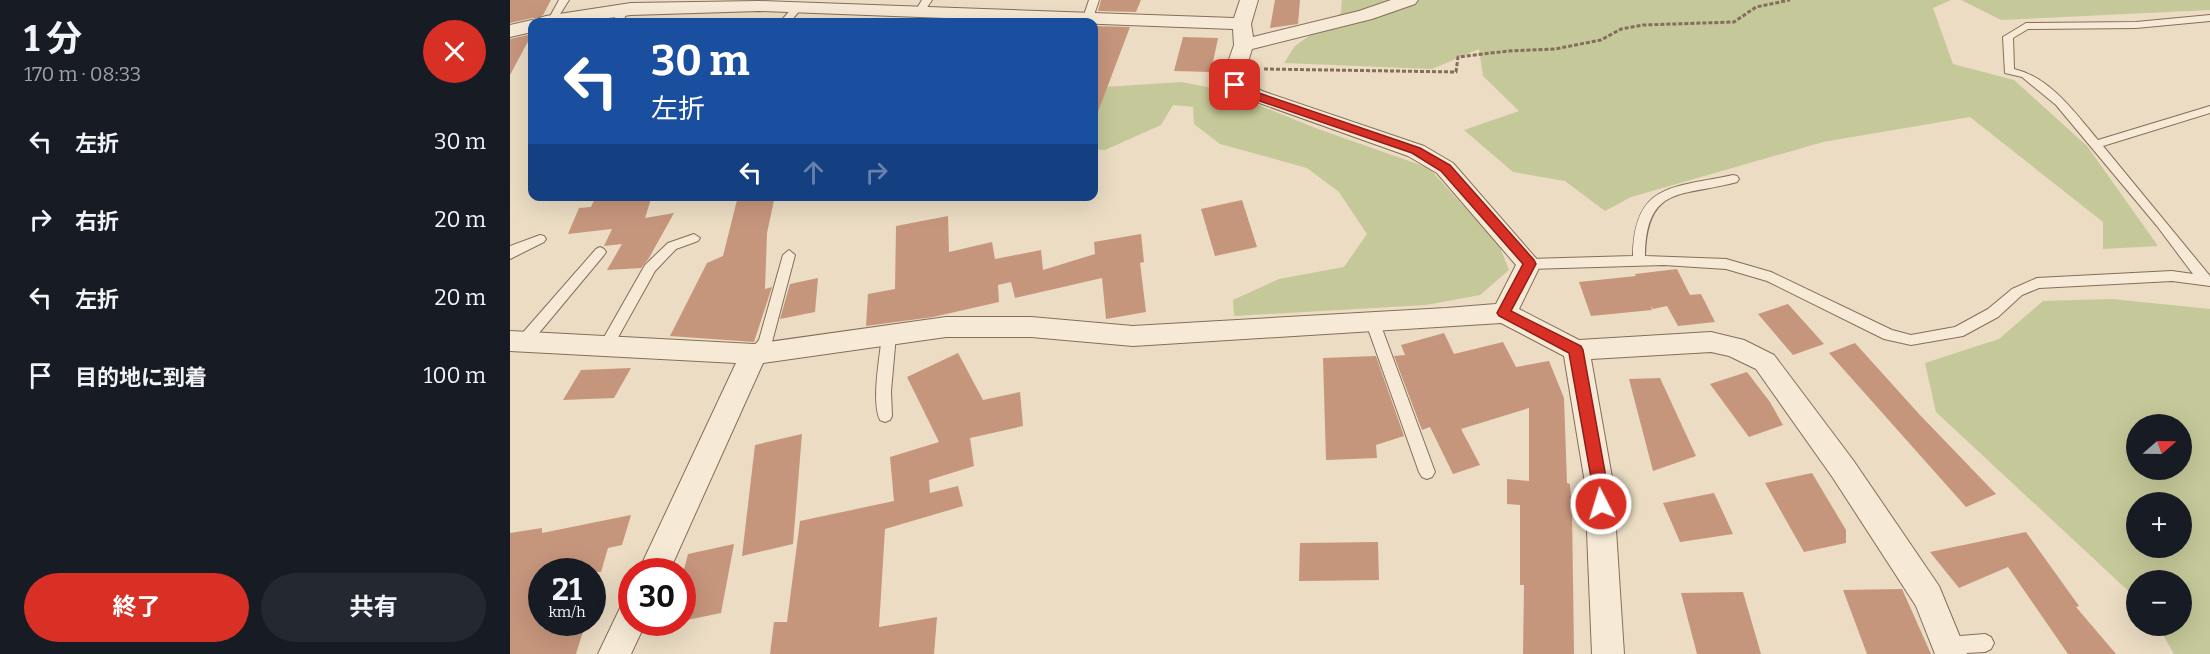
<!DOCTYPE html>
<html lang="ja">
<meta charset="utf-8">
<style>
:root{--surface:#171b24;--page:#242831;--text:#f1f3f6;--muted:#9ea1a6;--accent:#d93025}
body{margin:0;font-family:Bitter,"Noto Sans JP",serif;background:var(--page);color:var(--text);height:100vh;display:flex;flex-direction:column;font-size:22px;white-space:nowrap}
*{box-sizing:border-box;margin:0}
p{font-size:20px;color:var(--muted)}
.icon{flex:none;width:33px;height:33px;fill:none;stroke:currentColor;stroke-width:2;stroke-linecap:round;stroke-linejoin:round}
.map{position:relative;flex:1;overflow:hidden}
.sheet{display:flex;flex-direction:column;background:var(--surface);width:510px}
.sheet>*{flex:none}
.banner{position:absolute;left:18px;top:18px;width:570px;height:183px;border-radius:12px;box-shadow:0 6px 24px #0002;background:#1a4fa0;color:#fff;overflow:hidden}
.needle{width:39px;rotate:70deg}
.controls{position:absolute;left:1616px;top:414px;display:grid;gap:12px}
.controls a{display:grid;place-items:center;width:66px;height:66px;border-radius:50%;background:var(--surface);box-shadow:0 6px 24px #0002;font-size:30px}
.speed{position:absolute;left:18px;top:558px;display:flex;gap:12px;font-size:30px;font-weight:700;text-align:center}
.speed>*{display:grid;place-content:center;width:78px;height:78px;border-radius:50%;background:var(--surface);box-shadow:0 6px 24px #0002;line-height:1}
.speed small{font-size:15px;font-weight:400}
.speed .limit{border:9px solid #d22;background:#fff;color:#111}
.pin{position:absolute;display:grid;place-items:center;width:51px;height:51px;color:#fff;margin:-26px;border-radius:12px;box-shadow:0 3px 9px #0006}
.me{position:absolute;width:66px;margin:-33px;rotate:355deg;stroke-linejoin:round;filter:drop-shadow(0 0 4px #0008)}
.turn{display:flex;align-items:center;gap:21px;height:126px;padding:0 24px;font-size:27px}
.turn .icon{width:78px;height:78px;stroke-width:2.5}
.turn b{display:block;font-size:42px;line-height:51px}
.lanes{display:flex;align-items:center;height:57px;padding:0 24px;background:#0003;justify-content:center;gap:30px;direction:ltr}
.lanes .off{opacity:.35}
.round{display:grid;place-items:center;flex:none;width:63px;height:63px;border-radius:32px;background:var(--page)}
.head{display:flex;align-items:center;justify-content:space-between;height:102px;padding:0 24px}
h1{font-size:36px;font-weight:700;line-height:45px}
.action{display:flex;gap:12px;margin-top:auto;padding:12px 24px}
.action a{flex:1;height:69px;border-radius:36px;background:var(--accent);color:#fff;font-size:24px;font-weight:700;line-height:69px;text-align:center}
.action a+a{background:var(--page);color:var(--text)}
ul{padding:0;list-style:none}
li{display:flex;align-items:center;gap:18px;height:78px;padding:0 24px}
li div{flex:1}
li b{display:block;font-size:22px}
li em{font-style:normal}
main{display:flex;flex:1;min-height:0}
.map>svg:first-child{display:block}
.green{fill:#c5c898;fill-rule:evenodd}
.building{fill:#c6967c}
.lines{fill:none;stroke-linecap:round;stroke-linejoin:round}
.service-casing{stroke:#846e5b;stroke-width:2}
.minor-casing{stroke:#846e5b;stroke-width:2}
.path{stroke:#846e5b;stroke-width:3;stroke-dasharray:4 2;stroke-linecap:butt}
.service{fill:#f6ead6;fill-rule:evenodd}
.minor{fill:#f6ead6;fill-rule:evenodd}
.route{fill:#d93025;stroke:#8d1f18;stroke-width:1.5}
</style>
<main>
<section class="sheet">
<div class="head"><div><h1>1 分</h1><p>170 m · 08:33</p></div><a class="round" style="background:#d93025;color:#fff"><svg class="icon" aria-label="close" viewBox="0 0 24 24"><path d="M6 6l12 12M18 6L6 18"/></svg></a></div>
<ul>
<li><svg class="icon" aria-label="left" viewBox="0 0 24 24"><path d="M17 20v-9H6M10 6l-5 5 5 5"/></svg><div><b>左折</b></div><em>30 m</em></li>
<li><svg class="icon" aria-label="right" viewBox="0 0 24 24"><path d="M7 20v-9h11M14 6l5 5-5 5"/></svg><div><b>右折</b></div><em>20 m</em></li>
<li><svg class="icon" aria-label="left" viewBox="0 0 24 24"><path d="M17 20v-9H6M10 6l-5 5 5 5"/></svg><div><b>左折</b></div><em>20 m</em></li>
<li><svg class="icon" aria-label="arrive" viewBox="0 0 24 24"><path d="M6 21V4h12l-3 4 3 4H6"/></svg><div><b>目的地に到着</b></div><em>100 m</em></li>
</ul>
<div class="action"><a>終了</a><a>共有</a></div>
</section>
<div class="map">
<svg width="1700" height="654" viewBox="0 0 1700 654">
<rect width="100%" height="100%" fill="#ebdcc3"/>
<path class="green" d="M832 0H1441L1423 8 1443 64 1504 80 1577 146 1648 246 1593 249V222L1460 117 1313 142 1121 197 1095 211 1055 181 1003 172 954 130 1009 111 973 76 969 49 922 69 774 63 785 46 831 13Z
M1451 0H1700V10L1491 20Z
M671 82 708 89 808 129 919 168 989 245 999 270 970 295 916 305 724 316 723 300 769 279 834 267 857 234 829 192 797 168 710 144 684 124 683 107 663 105 651 125 595 150 584 149V92L595 87Z
M1602 299 1700 309V654H1664L1648 626H1671V580H1626V598L1426 412 1415 363 1489 339 1533 301ZM1626 424H1671V470H1626ZM1626 502H1671V548H1626Z"/>
<path class="building" d="M0 0H41L33 15 26 19 22 18 0 23Z
M591 0H631L626 12 588 11Z
M765 0H790L788 24 760 28Z
M584 26 620 27 586 117H584Z
M22 34 0 75V39Z
M673 37 708 38 701 72 664 71Z
M86 196H142L135 218 164 213 139 258 131 268 97 270 112 244 94 246 102 229 58 234 69 208 81 207Z
M228 196H265L257 233 255 289 262 287 244 342 160 336 197 263 213 256Z
M732 200 747 247 705 256 691 209Z
M438 216 439 252 482 242 485 259 531 250 533 270 585 254 584 242 631 234 634 262 630 263 636 312 596 319 592 278 505 298 501 282 488 285 489 302 423 317 356 326 358 294 385 289 386 226Z
M1167 269 1180 295 1191 294 1205 322 1168 326 1157 306 1143 309 1141 306 1142 310 1081 316 1069 282 1126 276 1125 274Z
M308 278 305 312 270 319 280 284Z
M1278 304 1314 344 1283 355 1248 314Z
M934 333 944 354 993 342 1006 367 1039 361 1054 398 1057 483 1060 484 1062 510 1064 654H1013L1014 585H1010V505L997 504V479L1019 481V408L951 429 970 465 943 474 920 427 912 430 884 356 895 355 891 345Z
M1345 343 1409 414 1486 494 1456 507 1319 353Z
M448 353 473 400 510 392 513 426 460 438 464 466 419 480 420 493 448 486 453 506 375 529 369 627 427 617 424 654H260L264 622H277L290 521 384 501 380 457 429 442 397 377Z
M866 356 894 436 866 445 867 458 816 460 813 358Z
M121 368 104 398 53 400 71 370Z
M1237 372 1260 402 1273 425 1239 437 1200 384Z
M1150 378 1186 456 1143 471 1119 379Z
M292 434 283 544 232 556 245 445Z
M1302 473 1336 530V543L1294 552 1255 483Z
M1204 493 1223 534 1170 542 1153 503Z
M121 515 112 545 98 548 91 572H32V628L76 622 66 654H0V533L32 528V533Z
M1516 532 1569 606 1566 607 1606 654H1558L1498 567 1449 588 1420 552Z
M868 542 869 580 789 581 790 543Z
M224 544 211 613 172 621V577L178 554Z
M1392 589 1421 654H1357L1333 590Z
M1233 592 1251 654H1187L1171 593Z"/>
<g class="lines">
<g class="service-casing">
<path id="service" d="M49 0H59L45 22H37Z
M412 0H422L412 15H406L404 13Z
M579 0H589L583 18 578 21 573 18Z
M286 6 291 9 280 22H270L283 7Z
M114 7 119 10 112 22H102L111 8Z
M1700 15V21L1626 28 1518 29 1503 38 1504 69C1540 77 1565 113 1588 140L1700 106V113L1593 146 1700 276V286L1662 281 1529 288 1512 295 1488 317 1453 336 1401 345 1374 339 1257 281 1216 269 1154 265 1019 269 1013 264 1019 259 1123 256C1124 182 1164 188 1223 175L1227 176 1229 179 1227 182C1173 197 1136 184 1135 256L1216 259 1261 272 1382 330 1401 335 1445 327 1478 309 1502 289 1527 278 1662 271 1683 274 1647 226 1546 105 1512 77 1495 73 1493 37 1516 23 1626 22Z
M184 234 190 238 188 241 166 249 145 271 101 350H91L89 346 135 265 158 243Z
M30 235 34 236 36 239 34 242 0 259V246Z
M90 247 94 249 96 252 94 255 19 345H9L7 341 9 337 86 249Z
M279 250 285 255 262 342 249 358H239L237 354 249 340 273 255Z
M863 318 868 319 870 323 925 472 922 477 917 479 912 477 909 472 856 323 858 319Z
M379 330 384 331 386 335 381 391 382 416 380 420 375 422 370 420C361 402 370 356 372 335L374 331Z
M1475 634 1481 637 1484 643 1481 649 1475 652 1436 654 1431 652 1428 646 1431 640 1437 637Z"/>
</g>
<g class="minor-casing">
<path id="minor" d="M730 0H748L741 24 743 37 849 11 881 0H908L905 4 862 19 742 49 736 68 735 82 752 91 914 146 943 163 1031 264 1009 309 1069 340 1201 332 1234 340 1264 355 1343 460 1429 586 1457 654H1425L1406 606 1323 478 1246 369 1219 356 1201 352 1081 359 1103 483 1114 654H1082L1075 483 1054 356 991 323 623 346 521 337H436L253 363 159 572H128L226 363 0 351V331L244 344 436 317H521L623 326 936 308 986 304 1006 265 927 173 898 156 738 99 718 89 715 85 716 68 724 45 723 29 249 11 121 15 69 22H22V32L0 37V25L22 20 27 22 29 18 36 16 121 3 249 1 724 18Z
M122 602V622H136L121 654H88L111 606Z"/>
</g>
<path class="path" d="M754 69 946 72 948 57 998 51 1045 49 1091 40 1111 29 1133 25 1224 22 1246 7 1280 0"/>
<use href="#service" class="service"/>
<use href="#minor" class="minor"/>
</g>
<path class="route" d="M725 81 749 93 910 148 940 165 1024 260 1026 264 1001 311 1071 346 1073 350 1097 483 1099 504 1096 509 1091 512 1085 509 1082 483 1059 353 989 316 987 313 1013 264 931 171 902 153 741 98 721 87V82Z"/>
</svg>
<div class="controls">
<a><svg class="needle" viewBox="-14 -14 28 28"><path d="M0-13l5 13h-10z" fill="#e53935"/><path d="M0 13l5-13h-10z" fill="#9ea1a6"/></svg></a>
<a>+</a>
<a>−</a>
</div>
<div class="speed"><div>21<small>km/h</small></div><div class="limit">30</div></div>
<div class="pin" style="left:725px;top:85px;background:#d93025"><svg class="icon" aria-label="arrive" viewBox="0 0 24 24"><path d="M6 21V4h12l-3 4 3 4H6"/></svg></div>
<svg class="me" style="left:1091px;top:504px" viewBox="-20 -20 40 40"><circle r="17" fill="#d93025" stroke="#fff" stroke-width="3"/><path d="M0-11L8 9 0 5-8 9z" fill="#fff"/></svg>
<div class="banner">
<div class="turn"><svg class="icon" aria-label="left" viewBox="0 0 24 24"><path d="M17 20v-9H6M10 6l-5 5 5 5"/></svg><div><b>30 m</b>左折</div></div>
<div class="lanes"><svg class="icon" aria-label="left" viewBox="0 0 24 24"><path d="M17 20v-9H6M10 6l-5 5 5 5"/></svg><svg class="icon off" aria-label="ahead" viewBox="0 0 24 24"><path d="M12 20V5M6 11l6-6 6 6"/></svg><svg class="icon off" aria-label="right" viewBox="0 0 24 24"><path d="M7 20v-9h11M14 6l5 5-5 5"/></svg></div>
</div>
</div>
</main>
